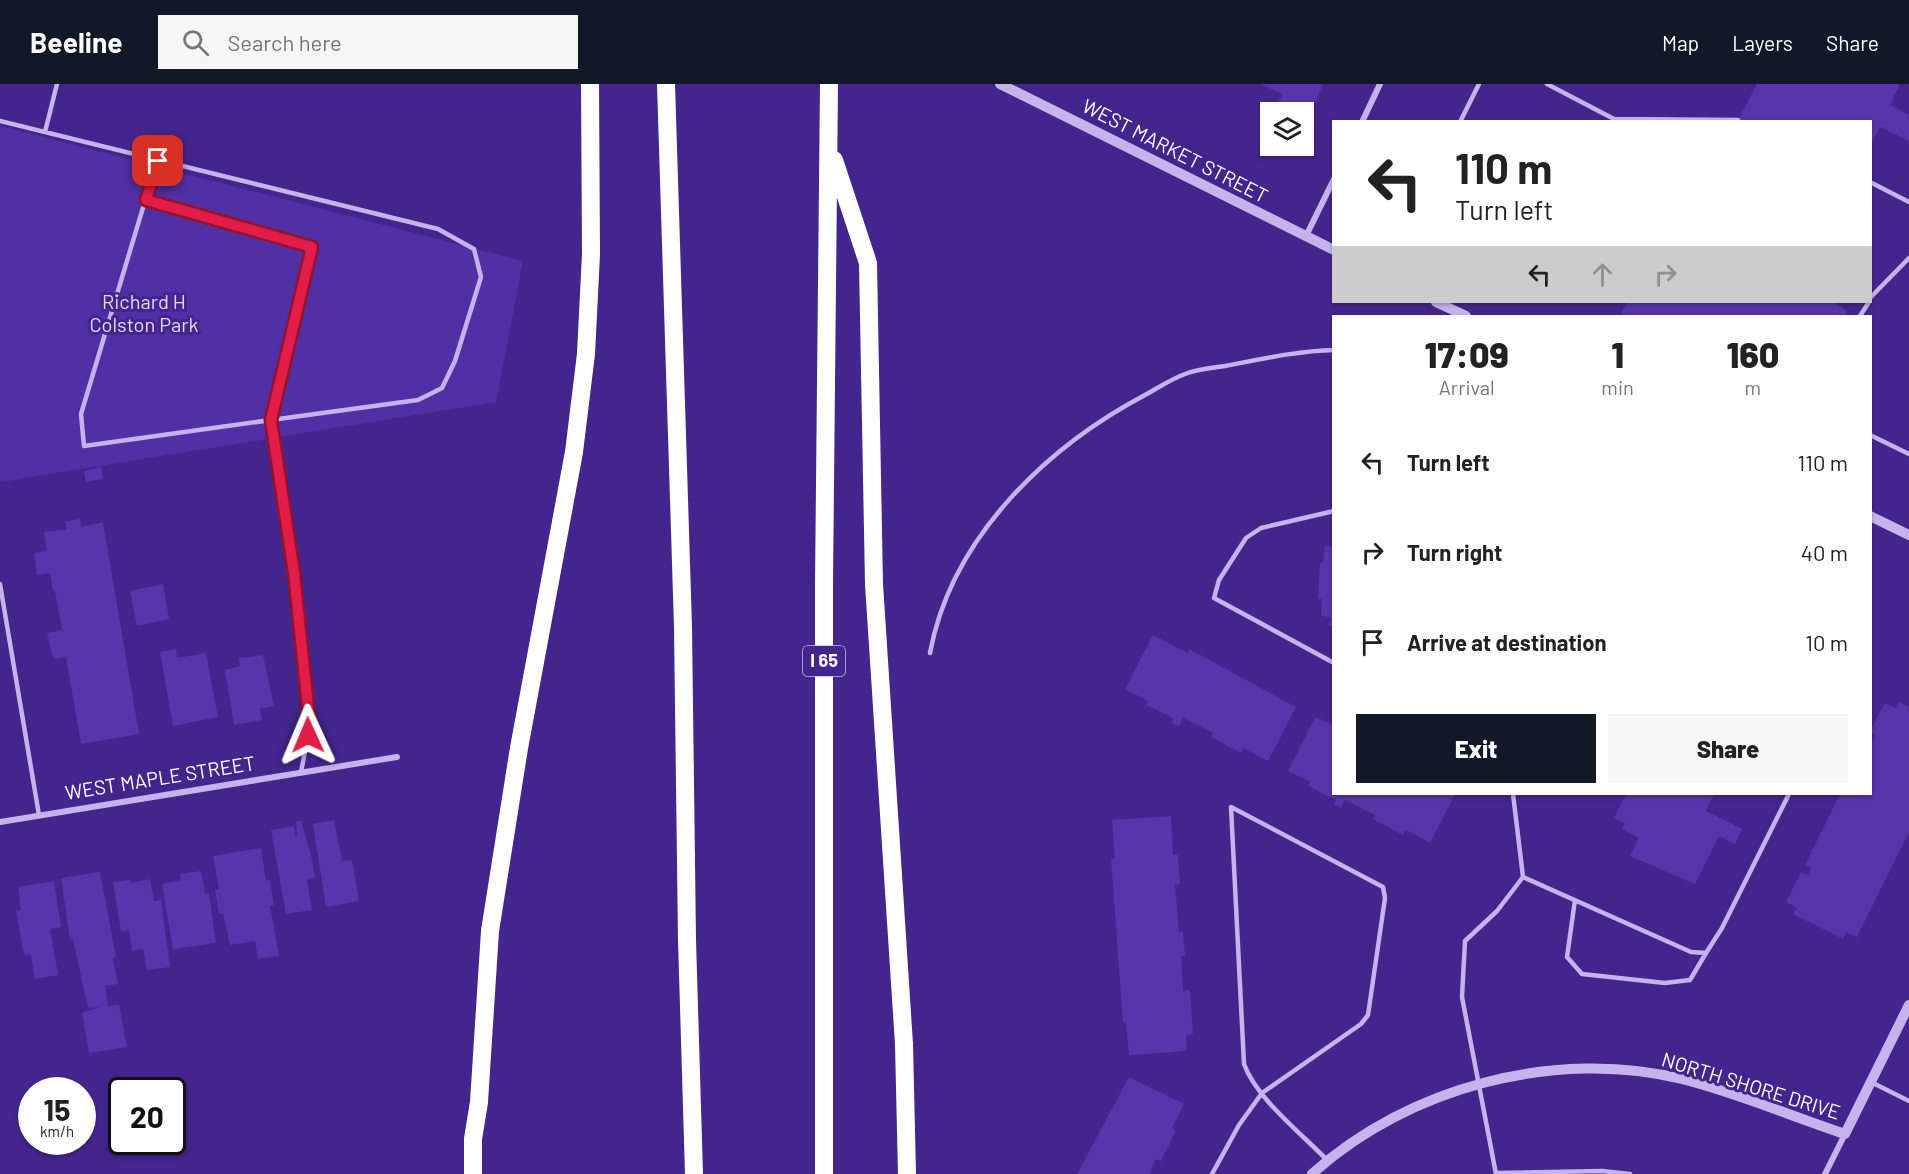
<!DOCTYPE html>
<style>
:root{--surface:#fff;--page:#f6f6f6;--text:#222;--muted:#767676;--accent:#111827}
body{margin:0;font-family:Barlow,sans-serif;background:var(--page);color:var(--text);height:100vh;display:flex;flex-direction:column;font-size:22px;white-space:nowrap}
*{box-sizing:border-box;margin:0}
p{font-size:20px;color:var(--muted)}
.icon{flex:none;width:33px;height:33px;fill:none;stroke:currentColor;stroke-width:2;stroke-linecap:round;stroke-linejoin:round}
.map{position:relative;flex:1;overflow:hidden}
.side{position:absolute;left:1332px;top:231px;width:540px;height:480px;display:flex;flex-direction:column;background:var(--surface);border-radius:0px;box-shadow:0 2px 4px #0004}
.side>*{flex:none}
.hud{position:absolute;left:1332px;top:36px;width:540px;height:183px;border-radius:0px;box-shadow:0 2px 4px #0004;background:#fff;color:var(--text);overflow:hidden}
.controls{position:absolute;left:1260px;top:18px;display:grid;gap:12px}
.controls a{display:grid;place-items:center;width:54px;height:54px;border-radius:0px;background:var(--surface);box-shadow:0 2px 4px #0004;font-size:30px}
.speed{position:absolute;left:18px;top:993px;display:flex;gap:12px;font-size:30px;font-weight:700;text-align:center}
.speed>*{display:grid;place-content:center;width:78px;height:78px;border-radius:50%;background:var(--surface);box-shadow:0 2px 4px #0004;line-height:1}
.speed small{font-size:15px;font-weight:400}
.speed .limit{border:3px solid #111;border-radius:9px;background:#fff;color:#111}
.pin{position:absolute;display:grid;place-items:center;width:51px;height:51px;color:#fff;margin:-26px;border-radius:12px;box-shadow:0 3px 9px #0006}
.me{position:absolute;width:66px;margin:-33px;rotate:359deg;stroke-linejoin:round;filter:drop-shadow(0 0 4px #0008)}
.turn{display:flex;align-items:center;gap:21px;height:126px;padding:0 24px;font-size:27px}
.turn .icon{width:78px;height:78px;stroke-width:2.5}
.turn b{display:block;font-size:42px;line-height:51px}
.lanes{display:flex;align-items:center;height:57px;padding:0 24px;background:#0003;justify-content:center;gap:30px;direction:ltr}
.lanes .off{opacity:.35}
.eta{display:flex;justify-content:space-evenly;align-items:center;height:102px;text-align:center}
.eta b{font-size:36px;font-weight:800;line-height:42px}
.primary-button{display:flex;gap:12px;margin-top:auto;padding:12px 24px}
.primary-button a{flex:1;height:69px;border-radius:0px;background:var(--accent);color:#fff;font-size:24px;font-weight:800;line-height:69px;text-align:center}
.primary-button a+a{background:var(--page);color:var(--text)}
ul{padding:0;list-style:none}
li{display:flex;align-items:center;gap:18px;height:90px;padding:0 24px}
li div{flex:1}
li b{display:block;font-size:22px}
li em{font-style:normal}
header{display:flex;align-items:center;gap:36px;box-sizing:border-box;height:84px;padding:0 30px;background:var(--accent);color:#fff}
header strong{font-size:28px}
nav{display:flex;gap:33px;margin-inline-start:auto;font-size:21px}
.search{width:420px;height:54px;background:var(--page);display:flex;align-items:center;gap:15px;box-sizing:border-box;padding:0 21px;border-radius:0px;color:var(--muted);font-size:22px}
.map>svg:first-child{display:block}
.green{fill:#512fa5}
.building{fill:#5735aa}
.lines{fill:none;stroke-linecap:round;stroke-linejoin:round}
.service{stroke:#c4b4eb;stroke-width:4.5}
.minor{stroke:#c4b4eb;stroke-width:6}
.tertiary{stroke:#c4b4eb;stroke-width:10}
.motorway{stroke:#fff;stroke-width:18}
.route-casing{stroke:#92132f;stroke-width:15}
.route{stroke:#e11d48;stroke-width:10}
.labels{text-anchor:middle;stroke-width:6;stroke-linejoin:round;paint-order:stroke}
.shield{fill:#44258d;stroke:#c7bedd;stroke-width:1.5}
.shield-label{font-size:18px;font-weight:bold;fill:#fff}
.street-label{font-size:20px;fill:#fff;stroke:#44258d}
.park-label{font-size:20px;fill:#e2d9f8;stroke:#44258d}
</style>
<header>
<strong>Beeline</strong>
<div class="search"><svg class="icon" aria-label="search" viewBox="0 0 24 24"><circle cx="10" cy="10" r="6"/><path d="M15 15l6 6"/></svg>Search here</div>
<nav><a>Map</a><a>Layers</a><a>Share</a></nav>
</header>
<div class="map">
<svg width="1909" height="1090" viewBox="0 0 1909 1090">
<rect width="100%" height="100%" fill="#44258d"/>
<path class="green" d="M0 42 523 177 496 318 0 398Z"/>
<path class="building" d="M1260 0H1323L1316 18H1311L1309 23 1304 20 1300 28H1292L1277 21 1282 10Z
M1757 0H1900L1890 21 1909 31V57L1880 43 1870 62V38H1737Z
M1627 218H1834L1847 227 1844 232H1620Z
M101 383 103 395 86 398 84 387Z
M80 434 81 443 103 438 139 650 81 660 66 573 53 575 47 549 62 546 55 507H53L50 489 37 491 34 469 47 467 44 448 67 445 65 438Z
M1325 462H1334V542H1329L1330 533 1321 532 1322 515H1318L1320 479H1323Z
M163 500 169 535 137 542 130 507Z
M1153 551 1188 569 1189 565 1296 623 1268 677 1243 664 1241 669 1211 653 1213 649 1183 634 1179 642 1172 639 1173 634 1146 621 1148 617 1125 605Z
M176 565 177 574 206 569 218 633 173 642 160 568Z
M263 571 274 622 260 625 262 636 234 641 225 586 240 582 239 574Z
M1899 618 1909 623V748L1857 853 1846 848 1843 855 1793 830 1797 824 1786 818 1801 788 1808 791 1811 784 1805 781 1840 710H1870V660L1876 652 1870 647 1885 619 1896 624Z
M1315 633 1334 642V710H1455L1430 759 1406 746 1403 751 1373 735 1375 731 1345 716 1341 724 1334 720 1336 716 1308 702 1310 698 1288 687Z
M1626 710H1714L1706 727 1742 745 1735 760 1719 752 1695 800 1630 772 1639 754 1622 745 1625 739 1614 734Z
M1171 732 1173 771H1178L1180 800 1175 801 1179 848H1183L1185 872H1181L1183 907 1190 906 1193 950 1186 951 1187 967 1129 971 1126 938H1123L1111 775H1115L1112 736Z
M334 736 342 777 352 776 359 817 326 823 313 740Z
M296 737H301L311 771 315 794 307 796 312 826 286 830 271 746 294 742 295 751H297Z
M261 764 266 797 270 796 274 821 270 822 279 872 258 875 255 857 230 861 223 830H219L215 805H219L213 772Z
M201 787 205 810 209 809 216 859 173 865 162 800 181 796 180 790Z
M100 788 116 873 113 874 118 900 105 902 108 922 119 921 127 963 89 969 82 929 100 923 88 924 73 855 70 856 61 794Z
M150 795 154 817 161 816 170 883 147 886 143 865 132 867 129 846 121 847 113 798 130 796 131 799Z
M54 797 61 843 50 845 58 891 35 895 31 870 24 871 16 826H21L18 803Z
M1129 993 1184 1020 1172 1044 1176 1047 1161 1077 1156 1075 1149 1090H1077Z"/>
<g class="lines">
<path class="service" d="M1547 0 1614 35 1738 36
M0 37 438 145 474 165 481 193 455 277 442 304 418 316 271 336 294 489 310 642 301 688
M1460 38 1479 0
M45 48 57 0
M1870 98 1909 118
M146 116 312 163 271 336 84 362 81 330 157 77
M1870 214 1909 174
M1860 232 1869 218
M1870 351 1909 370
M1334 427 1261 444 1246 454 1219 496 1214 514 1334 579
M0 500 39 731
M930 569C951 455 1045 364 1145 311 1158 304 1171 295 1185 290 1197 285 1212 284 1225 282 1262 275 1297 267 1334 266
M1523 793 1691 868 1706 869 1722 844 1789 710
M1575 816 1567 873 1582 890 1665 899 1690 896 1706 869
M1871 998 1909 1017
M1496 1089 1602 1087 1630 1090
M1212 1090 1239 1041 1262 1009 1361 940 1368 931 1385 814 1383 803 1231 723 1244 980C1256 1014 1302 1050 1328 1077
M1496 1090 1462 913 1465 857 1497 827 1523 793 1513 710"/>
<path class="minor" d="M1362 38 1380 0
M1306 152 1334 95
M0 738 397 673
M1825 1090 1845 1050"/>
<path class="tertiary" d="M1000 0 1334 166
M1436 218 1466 232
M1870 432 1909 451
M1312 1090C1408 1003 1556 964 1682 995 1737 1009 1791 1032 1845 1050L1909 921"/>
<path class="motorway" d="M666 0 683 543 687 856 694 1090
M834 76 868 179 874 500 904 960 907 1090
M473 1090V1055L479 1018 490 847 519 664 574 368 586 270 591 170 590 0
M824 1090V500L829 0"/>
</g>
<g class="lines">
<g class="route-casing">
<path id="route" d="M158 77 146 116 312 163 271 336 294 489 310 642 308 651"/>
</g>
<use href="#route" class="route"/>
</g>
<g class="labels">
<rect class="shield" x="803" y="562" width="42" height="30" rx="4.5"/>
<g class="shield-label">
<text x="824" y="583">I 65</text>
</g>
<g class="street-label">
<text transform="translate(1175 67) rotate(27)" y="7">WEST MARKET STREET</text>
<text transform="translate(160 694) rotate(-9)" y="7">WEST MAPLE STREET</text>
<text transform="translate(1751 1002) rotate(17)" y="7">NORTH SHORE DRIVE</text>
</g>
<g class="park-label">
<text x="144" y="225">Richard H<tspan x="144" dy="23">Colston Park</tspan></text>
</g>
</g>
</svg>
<div class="controls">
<a><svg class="icon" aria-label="layers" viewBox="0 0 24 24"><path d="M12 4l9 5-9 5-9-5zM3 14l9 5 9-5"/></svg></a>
</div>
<div class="speed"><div>15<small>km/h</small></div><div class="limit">20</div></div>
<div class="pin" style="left:158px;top:77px;background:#d93025"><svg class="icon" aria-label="arrive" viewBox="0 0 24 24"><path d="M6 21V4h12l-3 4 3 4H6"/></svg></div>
<svg class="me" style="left:308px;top:651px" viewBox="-20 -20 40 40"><path d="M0-17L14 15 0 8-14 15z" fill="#e11d48" stroke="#fff" stroke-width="4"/></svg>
<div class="hud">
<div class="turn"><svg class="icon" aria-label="left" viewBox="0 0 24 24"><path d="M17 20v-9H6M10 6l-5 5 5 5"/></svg><div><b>110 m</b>Turn left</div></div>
<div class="lanes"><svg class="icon" aria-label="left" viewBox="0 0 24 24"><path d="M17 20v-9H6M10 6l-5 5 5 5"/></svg><svg class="icon off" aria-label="ahead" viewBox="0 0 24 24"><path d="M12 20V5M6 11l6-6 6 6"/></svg><svg class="icon off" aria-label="right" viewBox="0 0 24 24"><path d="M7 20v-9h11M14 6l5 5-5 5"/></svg></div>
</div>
<section class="side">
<div class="eta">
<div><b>17:09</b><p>Arrival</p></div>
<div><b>1</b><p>min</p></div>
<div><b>160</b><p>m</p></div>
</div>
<ul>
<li><svg class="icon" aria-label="left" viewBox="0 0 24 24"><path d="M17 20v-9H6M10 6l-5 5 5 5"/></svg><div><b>Turn left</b></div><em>110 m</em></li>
<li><svg class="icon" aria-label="right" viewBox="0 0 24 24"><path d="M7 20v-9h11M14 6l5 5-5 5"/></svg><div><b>Turn right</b></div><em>40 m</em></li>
<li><svg class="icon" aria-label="arrive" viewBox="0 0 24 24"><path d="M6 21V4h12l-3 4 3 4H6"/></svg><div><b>Arrive at destination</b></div><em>10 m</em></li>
</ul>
<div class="primary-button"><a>Exit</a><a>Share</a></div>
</section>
</div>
